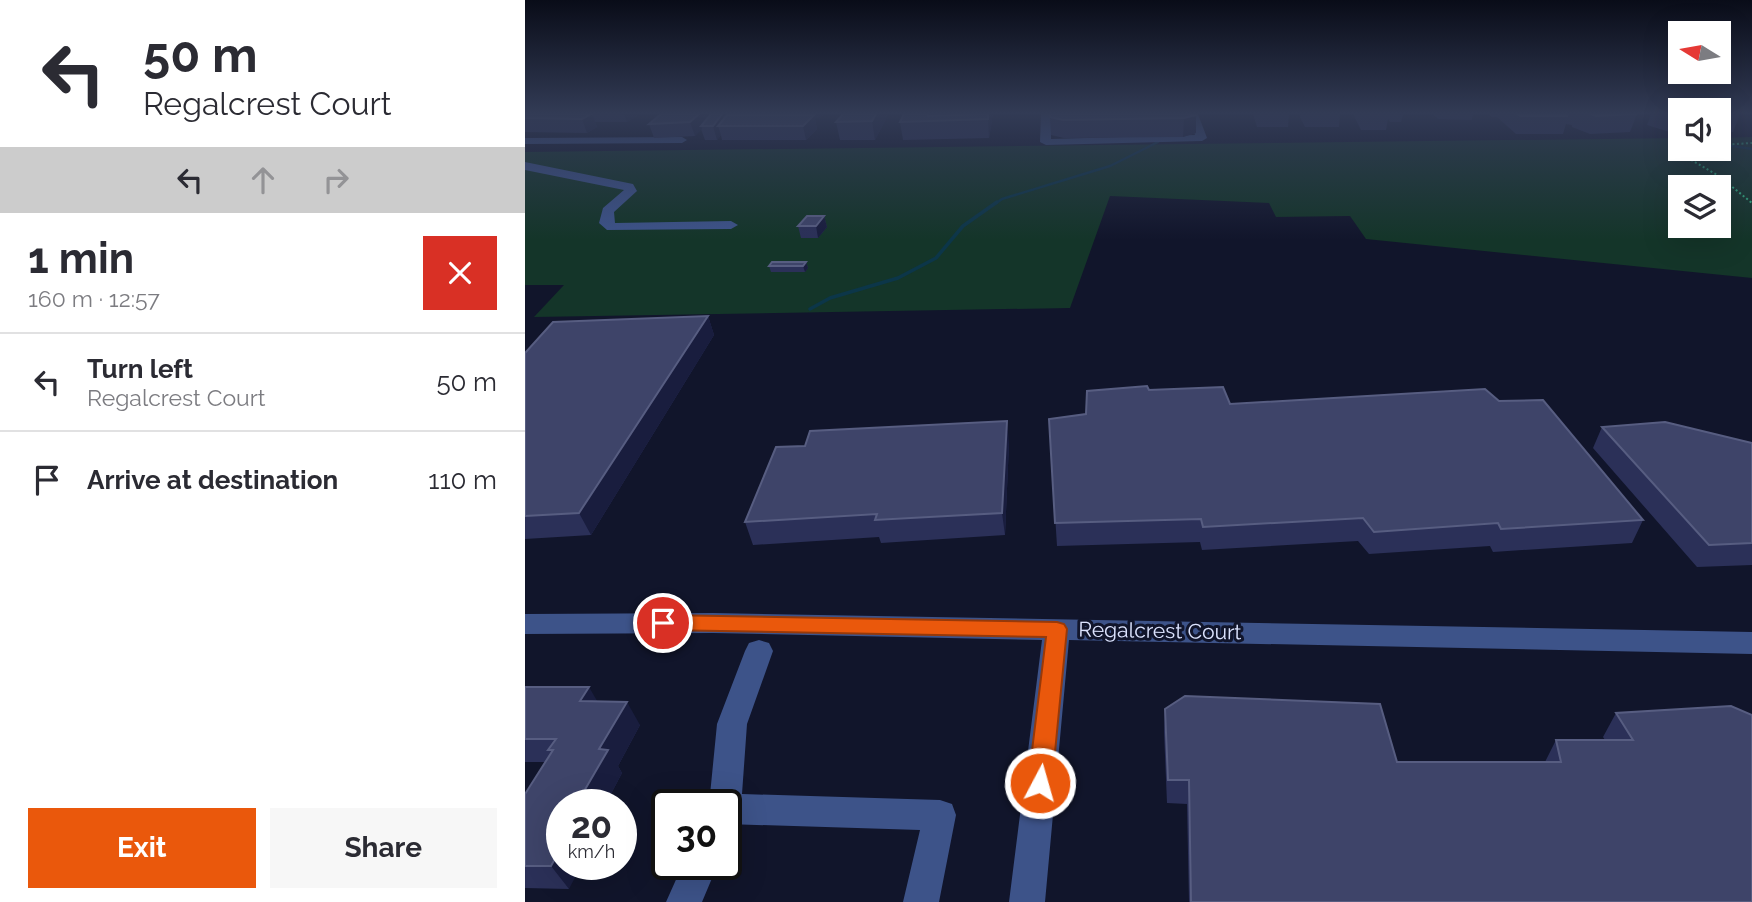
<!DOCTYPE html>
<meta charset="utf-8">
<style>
:root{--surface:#fff;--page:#f7f7f7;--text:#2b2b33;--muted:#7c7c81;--line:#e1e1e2;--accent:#ea580c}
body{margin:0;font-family:Raleway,sans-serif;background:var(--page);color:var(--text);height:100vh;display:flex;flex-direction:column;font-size:26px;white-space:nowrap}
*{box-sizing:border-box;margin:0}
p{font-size:23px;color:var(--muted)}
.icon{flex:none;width:38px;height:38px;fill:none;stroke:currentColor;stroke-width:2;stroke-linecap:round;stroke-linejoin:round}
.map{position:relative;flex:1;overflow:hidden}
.drawer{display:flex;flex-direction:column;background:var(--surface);width:525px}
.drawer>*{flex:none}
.banner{background:#fff;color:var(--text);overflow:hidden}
.needle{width:46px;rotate:281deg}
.buttons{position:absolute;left:1143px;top:21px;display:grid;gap:14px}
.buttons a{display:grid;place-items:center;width:63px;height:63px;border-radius:0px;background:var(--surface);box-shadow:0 7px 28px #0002;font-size:35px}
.speed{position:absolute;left:21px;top:789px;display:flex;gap:14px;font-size:35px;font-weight:700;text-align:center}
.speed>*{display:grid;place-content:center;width:91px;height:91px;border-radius:50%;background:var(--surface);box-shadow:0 7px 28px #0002;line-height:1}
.speed small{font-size:18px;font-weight:400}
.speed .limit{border:4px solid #111;border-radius:10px;background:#fff;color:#111}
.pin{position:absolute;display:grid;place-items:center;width:60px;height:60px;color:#fff;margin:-30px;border:4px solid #fff;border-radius:50%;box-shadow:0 2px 7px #0007}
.me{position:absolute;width:77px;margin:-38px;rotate:6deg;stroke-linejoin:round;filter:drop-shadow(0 0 5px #0008)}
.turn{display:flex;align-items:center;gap:24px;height:147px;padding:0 28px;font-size:32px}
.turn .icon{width:91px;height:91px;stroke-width:2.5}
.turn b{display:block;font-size:49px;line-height:60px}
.lanes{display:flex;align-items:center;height:66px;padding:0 28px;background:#0003;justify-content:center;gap:35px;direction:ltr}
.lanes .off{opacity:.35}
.round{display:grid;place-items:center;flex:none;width:74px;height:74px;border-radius:0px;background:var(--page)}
.summary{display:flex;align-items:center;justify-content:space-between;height:119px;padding:0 28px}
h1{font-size:42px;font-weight:700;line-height:52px}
.action{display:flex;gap:14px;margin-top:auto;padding:14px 28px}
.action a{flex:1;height:80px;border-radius:0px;background:var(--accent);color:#fff;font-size:28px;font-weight:700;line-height:80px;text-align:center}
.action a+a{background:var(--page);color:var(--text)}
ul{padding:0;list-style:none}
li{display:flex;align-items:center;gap:21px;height:98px;padding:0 28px;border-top:2px solid var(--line)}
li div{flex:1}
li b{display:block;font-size:26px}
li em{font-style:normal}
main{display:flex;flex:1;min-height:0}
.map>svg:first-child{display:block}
.green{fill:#143529;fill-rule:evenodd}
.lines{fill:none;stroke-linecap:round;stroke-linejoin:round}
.stream-far1{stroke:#0c3649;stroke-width:2.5}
.stream{stroke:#0c3649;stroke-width:3.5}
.path{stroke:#33bc87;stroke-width:2;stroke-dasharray:2 2.5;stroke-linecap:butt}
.minor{fill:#3d5389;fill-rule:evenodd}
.wall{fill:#2b3058}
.shaded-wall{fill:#191d3e}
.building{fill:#3e4469;stroke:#575d81;stroke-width:2}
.route{fill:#ea580c;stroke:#983908;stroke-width:2}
.labels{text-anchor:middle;stroke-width:6;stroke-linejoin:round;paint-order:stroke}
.near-street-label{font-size:21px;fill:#dce3fe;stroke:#11152b}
</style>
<main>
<section class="drawer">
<div class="banner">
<div class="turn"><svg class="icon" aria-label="left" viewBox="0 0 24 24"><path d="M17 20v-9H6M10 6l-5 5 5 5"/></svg><div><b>50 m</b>Regalcrest Court</div></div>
<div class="lanes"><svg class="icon" aria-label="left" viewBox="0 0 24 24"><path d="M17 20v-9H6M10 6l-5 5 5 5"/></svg><svg class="icon off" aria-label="ahead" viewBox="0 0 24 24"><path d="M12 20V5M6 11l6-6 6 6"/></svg><svg class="icon off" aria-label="right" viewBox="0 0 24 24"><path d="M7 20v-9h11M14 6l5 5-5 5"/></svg></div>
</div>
<div class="summary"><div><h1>1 min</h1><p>160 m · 12:57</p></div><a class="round" style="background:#d93025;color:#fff"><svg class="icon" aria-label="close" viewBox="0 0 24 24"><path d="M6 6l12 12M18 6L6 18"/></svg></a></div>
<ul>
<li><svg class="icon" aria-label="left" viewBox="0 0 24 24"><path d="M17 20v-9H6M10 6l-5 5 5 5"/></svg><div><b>Turn left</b><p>Regalcrest Court</p></div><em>50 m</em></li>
<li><svg class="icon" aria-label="arrive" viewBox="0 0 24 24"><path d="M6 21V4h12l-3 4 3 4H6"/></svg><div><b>Arrive at destination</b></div><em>110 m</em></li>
</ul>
<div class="action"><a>Exit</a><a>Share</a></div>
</section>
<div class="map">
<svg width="1227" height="902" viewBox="0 0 1227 902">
<rect width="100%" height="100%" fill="#11152b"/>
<path class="green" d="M1227 137V278L841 239 825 216 751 217 744 203 585 196 545 308 9 317 39 285H0V152L1155 138V149H1194V138ZM1155 187H1194V226H1155Z"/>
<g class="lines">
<path class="stream-far1" d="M1201 145 1227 149
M470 204 477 199 585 166 633 142"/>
<path class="stream" d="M285 309 305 298 373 278 411 258 438 226 472 202"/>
<path class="path" d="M1194 145 1227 143
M1155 149 1154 153 1194 176 1227 203"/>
<path class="minor" d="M516 114H526V139L670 135 663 114H673L682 138 677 141 521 145 515 142Z
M0 138 157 137 162 140 157 143 0 144Z
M0 162 108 184 112 191 89 212 90 223 206 221 213 225 206 229 82 230 74 223 78 208 99 190 0 170Z
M188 613 1227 632V654L544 640 520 902H484L517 640 188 633 0 634V614Z
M234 640 244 643 248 651 222 724 217 794 415 800 427 804 431 815 414 902H378L395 830 201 824V805H184L192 724 220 651 224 643Z
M158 864H193L177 902H141Z"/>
</g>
<path class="wall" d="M0 114H111L112 116 102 122H70L72 127 62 133 0 132Z
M186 114H199L200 118 210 115V114H301L290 119 292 129 281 140H197L196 135 192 140H180L176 129 170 136 129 138 124 124 183 117Z
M318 114H363V115L350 140H315L311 122Z
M379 114H418V115H436V114H468L464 138 378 140 375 122Z
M671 114V133L658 137 539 138 526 135 525 117Z
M728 114H764L763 127H732Z
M776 114H815L814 127H780L775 117Z
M828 114H878L876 122H865L863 119 861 130H836Z
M908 114H948L947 120 913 119Z
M963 114H1112L1105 132 1065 134 1047 127V125L1041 124 1038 134H991L972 117H967Z
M1126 114H1155V134H1151L1122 125Z
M1194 114H1215L1208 132 1194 133Z
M299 216 302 227 293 238H276L273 226Z
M281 262 283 268 280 272H246L244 266Z
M183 316 189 335 66 535 0 539V353Z
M624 390 705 404 1118 520 1107 543 968 552 965 546 844 554 833 541 677 550 675 542 532 546 524 419 561 414Z
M1077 427 1227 443V565L1172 567 1068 448Z
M484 443 480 535 356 543 354 537 228 545 220 522Z
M0 687 72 701 115 725 93 766 97 773 80 805H37L44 889 0 888V794L20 762H0Z
M640 709 872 762H1020L1031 740H1080L1078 737 1091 713 1227 902H664L662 804 642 803 639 732Z"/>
<path class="shaded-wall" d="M66 114H67L72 127 62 133 57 119Z
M99 114H111L112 116 102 122Z
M174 114H182L184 121 176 126 177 129 170 136 165 122Z
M197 114H199L202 126H193L196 135 192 140 188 126Z
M289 114H301L290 119Z
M351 114H363V115L350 140 347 121Z
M463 114H468L464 138 463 119Z
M289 115 292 129 281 140 278 126Z
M671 115V133L658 137 659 118Z
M299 216 302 227 293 238 291 226Z
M281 262 283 268 280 272 278 266Z
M183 316 189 335 66 535 54 513Z
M482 421 484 443 480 535 477 513Z
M64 687 78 711 55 701Z
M102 702 115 725 93 766 97 773 80 805H51L74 749Z
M37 846V864H57L44 889 26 866Z"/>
<path class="building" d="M0 114H66L57 119 0 118Z
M136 114H174L165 122 124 124Z
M186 114H197L188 126H176Z
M318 114H351L347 121 311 122Z
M379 114H403V116L463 114V119L375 122Z
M525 114H671V115L659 118 538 120 525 117Z
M993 114H1039L1043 116H995Z
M1065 114H1112L1071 116Z
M202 115H289L278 126H193Z
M282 216H299L291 226H273Z
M247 262H281L278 266H244Z
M183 316 54 513 0 516V353L28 322Z
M622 386 624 390 698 387 705 404 960 389 974 401 1018 400 1118 520 976 529 973 523 849 532 838 518 678 527 676 519 530 523 524 419 561 414 562 391Z
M482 421 477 513 350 520 352 514 220 522 251 447 280 446 285 431Z
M1140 422 1227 443V543L1184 545 1077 427Z
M0 687H64L55 701 102 702 74 749 83 750 51 805H37V846L26 866H0V794L28 750H23L31 739H0Z
M660 696 855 704 872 762H1036L1031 740H1108L1091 713 1206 706 1227 715V902H666L664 780H643L640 709Z"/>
<linearGradient id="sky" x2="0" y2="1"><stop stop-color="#090c18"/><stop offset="0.47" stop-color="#323b55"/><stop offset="1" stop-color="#323b55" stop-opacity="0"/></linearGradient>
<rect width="1227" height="240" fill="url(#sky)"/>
<path class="route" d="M138 615 532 622 539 624 542 629 527 783 524 790 515 794 507 790 503 783 521 637 138 630 131 628 128 623 131 617Z"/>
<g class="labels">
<g class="near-street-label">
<text transform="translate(635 631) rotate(1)" y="7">Regalcrest Court</text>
</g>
</g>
</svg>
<div class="buttons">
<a><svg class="needle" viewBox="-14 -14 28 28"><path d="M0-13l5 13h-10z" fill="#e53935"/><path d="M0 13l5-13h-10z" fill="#7c7c81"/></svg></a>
<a><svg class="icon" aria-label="sound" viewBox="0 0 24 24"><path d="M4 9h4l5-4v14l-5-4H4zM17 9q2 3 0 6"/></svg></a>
<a><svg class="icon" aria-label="layers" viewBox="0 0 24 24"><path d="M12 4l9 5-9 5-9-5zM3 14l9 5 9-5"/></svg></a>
</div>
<div class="speed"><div>20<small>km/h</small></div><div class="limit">30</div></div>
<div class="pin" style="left:138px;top:623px;background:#d93025"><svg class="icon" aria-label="arrive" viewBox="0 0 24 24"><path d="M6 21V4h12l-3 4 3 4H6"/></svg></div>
<svg class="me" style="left:515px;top:783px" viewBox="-20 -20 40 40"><circle r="17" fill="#ea580c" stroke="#fff" stroke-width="3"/><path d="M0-11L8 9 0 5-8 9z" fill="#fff"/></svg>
</div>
</main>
